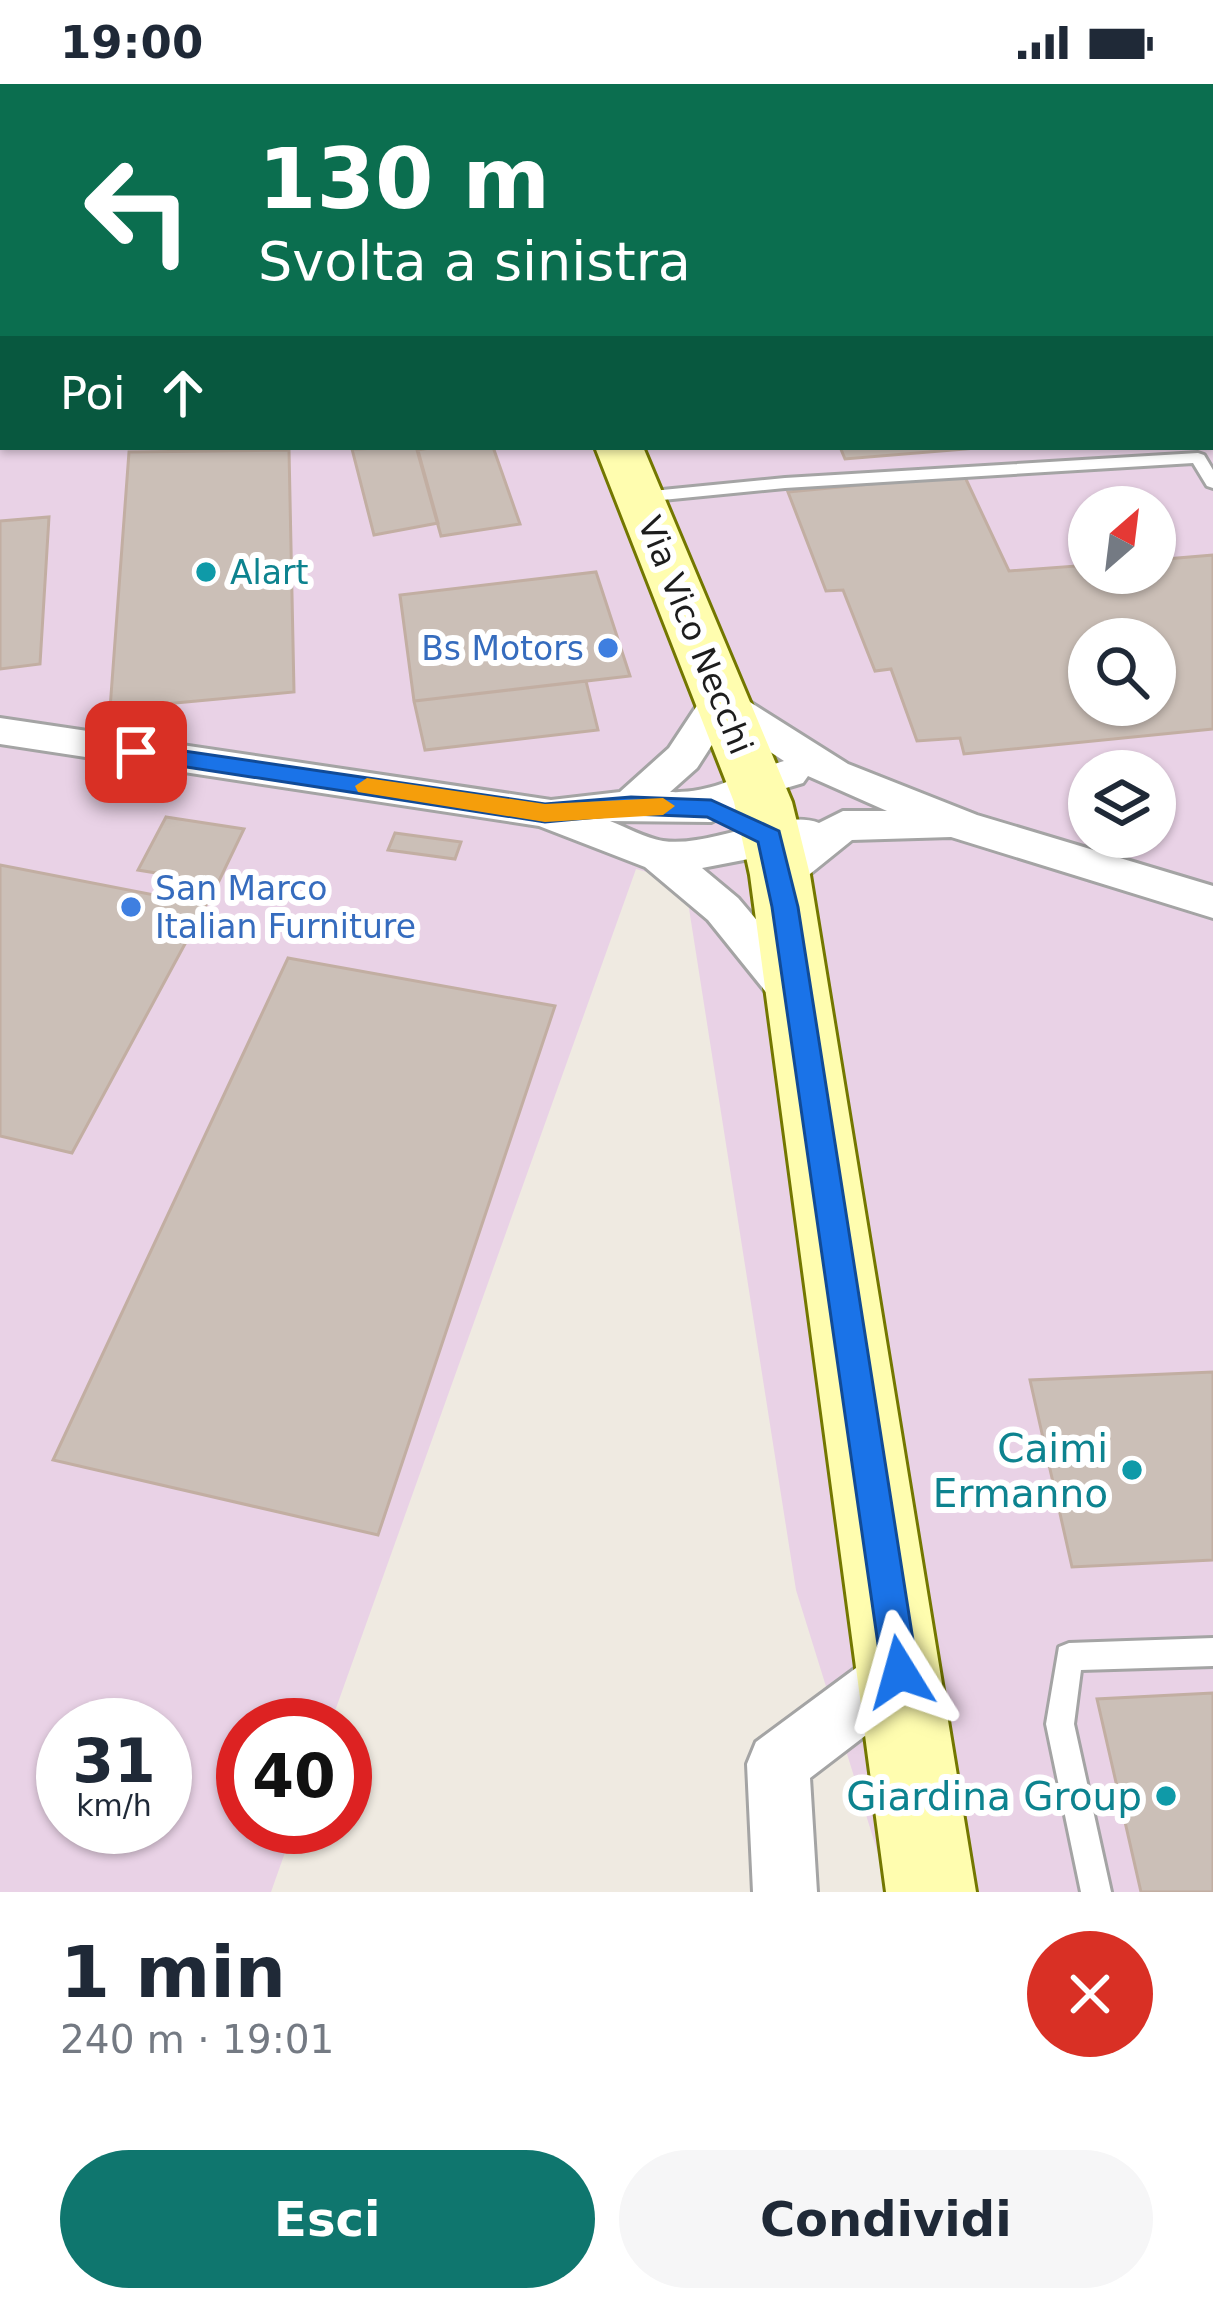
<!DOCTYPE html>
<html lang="it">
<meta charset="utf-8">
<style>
:root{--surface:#fff;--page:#f6f6f7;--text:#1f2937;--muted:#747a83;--accent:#0f766e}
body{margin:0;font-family:"DejaVu Sans",sans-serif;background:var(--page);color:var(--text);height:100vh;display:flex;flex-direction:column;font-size:45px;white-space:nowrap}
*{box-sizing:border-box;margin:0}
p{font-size:39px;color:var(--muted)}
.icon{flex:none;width:66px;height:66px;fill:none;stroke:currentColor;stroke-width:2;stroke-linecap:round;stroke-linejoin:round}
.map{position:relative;height:1808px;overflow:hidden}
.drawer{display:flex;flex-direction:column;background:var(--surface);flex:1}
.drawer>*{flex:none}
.hud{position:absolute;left:0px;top:0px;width:1215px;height:366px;box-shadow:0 3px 9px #0004;background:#0b6e4f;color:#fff;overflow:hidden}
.needle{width:78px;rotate:28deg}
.controls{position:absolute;left:1068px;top:402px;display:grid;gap:24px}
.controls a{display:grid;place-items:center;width:108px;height:108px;border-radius:50%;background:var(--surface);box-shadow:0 3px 9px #0004;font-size:60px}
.speed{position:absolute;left:36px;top:1614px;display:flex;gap:24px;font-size:60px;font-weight:700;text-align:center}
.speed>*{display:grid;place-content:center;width:156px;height:156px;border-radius:50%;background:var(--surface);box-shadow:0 3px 9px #0004;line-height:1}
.speed small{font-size:30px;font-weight:400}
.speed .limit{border:18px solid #d22;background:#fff;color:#111}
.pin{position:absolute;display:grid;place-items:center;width:102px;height:102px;color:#fff;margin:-51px;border-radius:24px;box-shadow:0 6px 18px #0006}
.me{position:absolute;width:132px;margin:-66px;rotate:352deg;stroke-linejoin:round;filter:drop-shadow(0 0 9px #0008)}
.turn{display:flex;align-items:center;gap:42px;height:252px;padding:0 60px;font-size:54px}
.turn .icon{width:156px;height:156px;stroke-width:2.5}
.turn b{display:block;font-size:84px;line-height:102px}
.then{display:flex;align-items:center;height:114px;padding:0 60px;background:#0003;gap:24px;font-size:45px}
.round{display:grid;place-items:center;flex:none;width:126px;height:126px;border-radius:63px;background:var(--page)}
.headline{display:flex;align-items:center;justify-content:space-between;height:204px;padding:0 60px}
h1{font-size:72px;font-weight:600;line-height:90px}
.cta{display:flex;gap:24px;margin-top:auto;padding:24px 60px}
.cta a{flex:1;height:138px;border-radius:72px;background:var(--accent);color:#fff;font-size:48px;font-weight:600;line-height:138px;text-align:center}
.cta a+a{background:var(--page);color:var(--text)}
.status{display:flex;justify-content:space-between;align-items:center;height:84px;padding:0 60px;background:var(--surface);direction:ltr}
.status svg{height:33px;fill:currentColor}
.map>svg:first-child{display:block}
.industrial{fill:#e9d2e6;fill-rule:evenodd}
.building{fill:#cbbfb7;stroke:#c2aea2;stroke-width:3;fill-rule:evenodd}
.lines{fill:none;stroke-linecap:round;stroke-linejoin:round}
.lane-casing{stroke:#a4a4a4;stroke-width:6}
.street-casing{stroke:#a4a4a4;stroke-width:6}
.secondary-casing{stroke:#737700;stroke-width:6}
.lane{fill:#fff;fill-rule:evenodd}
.street{fill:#fff;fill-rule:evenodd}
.secondary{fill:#fffdaf;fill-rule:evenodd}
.route{fill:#1a73e8;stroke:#114b97;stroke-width:3}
.slow{fill:#f59e0b}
.culture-dot{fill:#0f9aa8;stroke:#fff;stroke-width:4.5}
.shop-dot{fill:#3f7fe0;stroke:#fff;stroke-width:4.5}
.labels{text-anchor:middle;stroke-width:12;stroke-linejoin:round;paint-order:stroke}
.culture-label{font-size:33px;fill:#0d838f;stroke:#fff;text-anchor:start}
.street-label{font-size:33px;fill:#1d1d1d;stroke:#fff}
.shop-label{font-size:33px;fill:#366cbe;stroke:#fff;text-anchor:end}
.near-culture-label{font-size:39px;fill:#0d838f;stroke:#fff;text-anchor:end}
</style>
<div class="status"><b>19:00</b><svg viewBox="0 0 49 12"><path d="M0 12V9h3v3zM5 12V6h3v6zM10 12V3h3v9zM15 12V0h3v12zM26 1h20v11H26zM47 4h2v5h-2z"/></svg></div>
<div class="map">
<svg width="1213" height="1808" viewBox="0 0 1213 1808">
<rect width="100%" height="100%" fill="#efeae1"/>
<path class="industrial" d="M0 0 417 3H3V363H1212L1213 212V1808H890L796 1506 685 799 636 785 330 1641H243V1743H294L271 1808H0ZM1089 423H1155V489H1089ZM1089 555H1155V621H1089ZM1089 687H1155V753H1089ZM63 1641H165V1743H63Z"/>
<path class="building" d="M417 363 438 439 374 451 352 365Z
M437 363H493L520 440 441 452 417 366Z
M840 363H989L845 375Z
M289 366 294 608 110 625 129 368Z
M964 391 1009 487 1089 481V489H1155V476L1213 471V645L964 670 960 654 917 657 891 585 875 587 843 506 826 507 788 408ZM1089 555H1155V621H1089Z
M49 433 40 580 0 585V437Z
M596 488 630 592 414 617 400 511Z
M586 597 598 646 425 666 414 617Z
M166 733 244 745 218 799 138 786Z
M395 749 461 758 455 775 388 766Z
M0 781 206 821 72 1069 0 1052Z
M288 874 555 922 378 1451 53 1376Z
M1213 1288V1476L1072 1483 1030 1296Z
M1213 1609V1808H1141L1097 1615Z"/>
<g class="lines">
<g class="lane-casing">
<path id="lane" d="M0 239H3V247H0Z
M1198 369 1204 371 1213 386V404L1207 402 1193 379 785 404 642 418 634 413 642 408 785 394Z
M1213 1554V1582L1081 1586 1074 1640 1111 1808H1081L1046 1640 1059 1563 1069 1559Z"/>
</g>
<g class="street-casing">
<path id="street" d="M820 0H846L848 3H822Z
M720 604 734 608 848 680 977 731 1213 802V834L951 753 852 756 795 802 780 806 765 802 759 791 780 769 702 784 738 814 814 904 821 916 814 928 798 933 782 928 708 836 645 783 539 742 0 660V634L551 716 620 708 669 664 706 608ZM726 639 784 677C742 689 714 710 670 708L697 684ZM808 692 887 727H843L819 739C780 724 711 764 663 757 645 754 626 743 610 737L711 738 769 709 803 699Z
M900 1558 921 1567 930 1588 921 1609 810 1694 817 1808H753L747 1680 756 1658 879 1567Z"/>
</g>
<g class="secondary-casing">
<path id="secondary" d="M419 0H455L456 3H420Z
M595 363H643L792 718 810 791 976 1808H886L750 791 734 718Z"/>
</g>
<use href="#lane" class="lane"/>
<use href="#street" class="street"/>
<use href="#secondary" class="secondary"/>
</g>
<path class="route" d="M136 660 545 720 631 713 711 716 779 747 798 823 918 1588 913 1601 900 1606 887 1601 882 1588 772 823 758 758 707 733 631 730 545 738 128 674V662Z"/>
<path class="slow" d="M367 694 545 720 663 714 675 722 663 731 545 738 358 708 355 702Z"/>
<g class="culture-dot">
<circle cx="206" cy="488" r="12"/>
<circle cx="1132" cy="1386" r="12"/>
<circle cx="1166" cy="1712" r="12"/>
</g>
<g class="shop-dot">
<circle cx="608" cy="564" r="12"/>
<circle cx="131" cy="823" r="12"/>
</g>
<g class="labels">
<g class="culture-label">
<text x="230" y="500">Alart</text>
</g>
<g class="street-label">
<text transform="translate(696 551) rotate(68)" y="12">Via Vico Necchi</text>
</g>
<g class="shop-label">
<text x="584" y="576">Bs Motors</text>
<text x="155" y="816" text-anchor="start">San Marco<tspan x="155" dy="38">Italian Furniture</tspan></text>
</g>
<g class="near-culture-label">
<text x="1108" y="1378">Caimi<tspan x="1108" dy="45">Ermanno</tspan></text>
<text x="1142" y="1726">Giardina Group</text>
</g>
</g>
</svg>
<div class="controls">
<a><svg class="needle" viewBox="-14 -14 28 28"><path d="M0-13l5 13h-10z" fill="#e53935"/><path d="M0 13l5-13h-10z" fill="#747a83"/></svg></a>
<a><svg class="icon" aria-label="search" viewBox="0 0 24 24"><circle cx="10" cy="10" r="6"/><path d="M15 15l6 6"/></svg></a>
<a><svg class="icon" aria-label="layers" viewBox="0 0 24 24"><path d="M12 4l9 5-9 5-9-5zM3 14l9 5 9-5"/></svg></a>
</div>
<div class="speed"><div>31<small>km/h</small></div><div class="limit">40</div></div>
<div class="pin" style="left:136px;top:668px;background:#d93025"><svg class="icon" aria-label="arrive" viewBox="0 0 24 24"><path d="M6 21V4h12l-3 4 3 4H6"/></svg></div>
<svg class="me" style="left:900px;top:1588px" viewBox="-20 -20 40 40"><path d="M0-17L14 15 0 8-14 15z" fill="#1a73e8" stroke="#fff" stroke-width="4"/></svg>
<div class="hud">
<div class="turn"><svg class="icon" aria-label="left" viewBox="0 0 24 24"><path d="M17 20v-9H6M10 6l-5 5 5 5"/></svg><div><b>130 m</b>Svolta a sinistra</div></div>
<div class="then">Poi<svg class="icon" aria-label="ahead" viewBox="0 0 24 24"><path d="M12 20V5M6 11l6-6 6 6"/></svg></div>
</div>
</div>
<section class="drawer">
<div class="headline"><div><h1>1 min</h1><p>240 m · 19:01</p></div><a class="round" style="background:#d93025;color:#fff"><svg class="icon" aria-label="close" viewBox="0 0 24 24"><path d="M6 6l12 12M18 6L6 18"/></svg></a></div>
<div class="cta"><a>Esci</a><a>Condividi</a></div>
</section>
